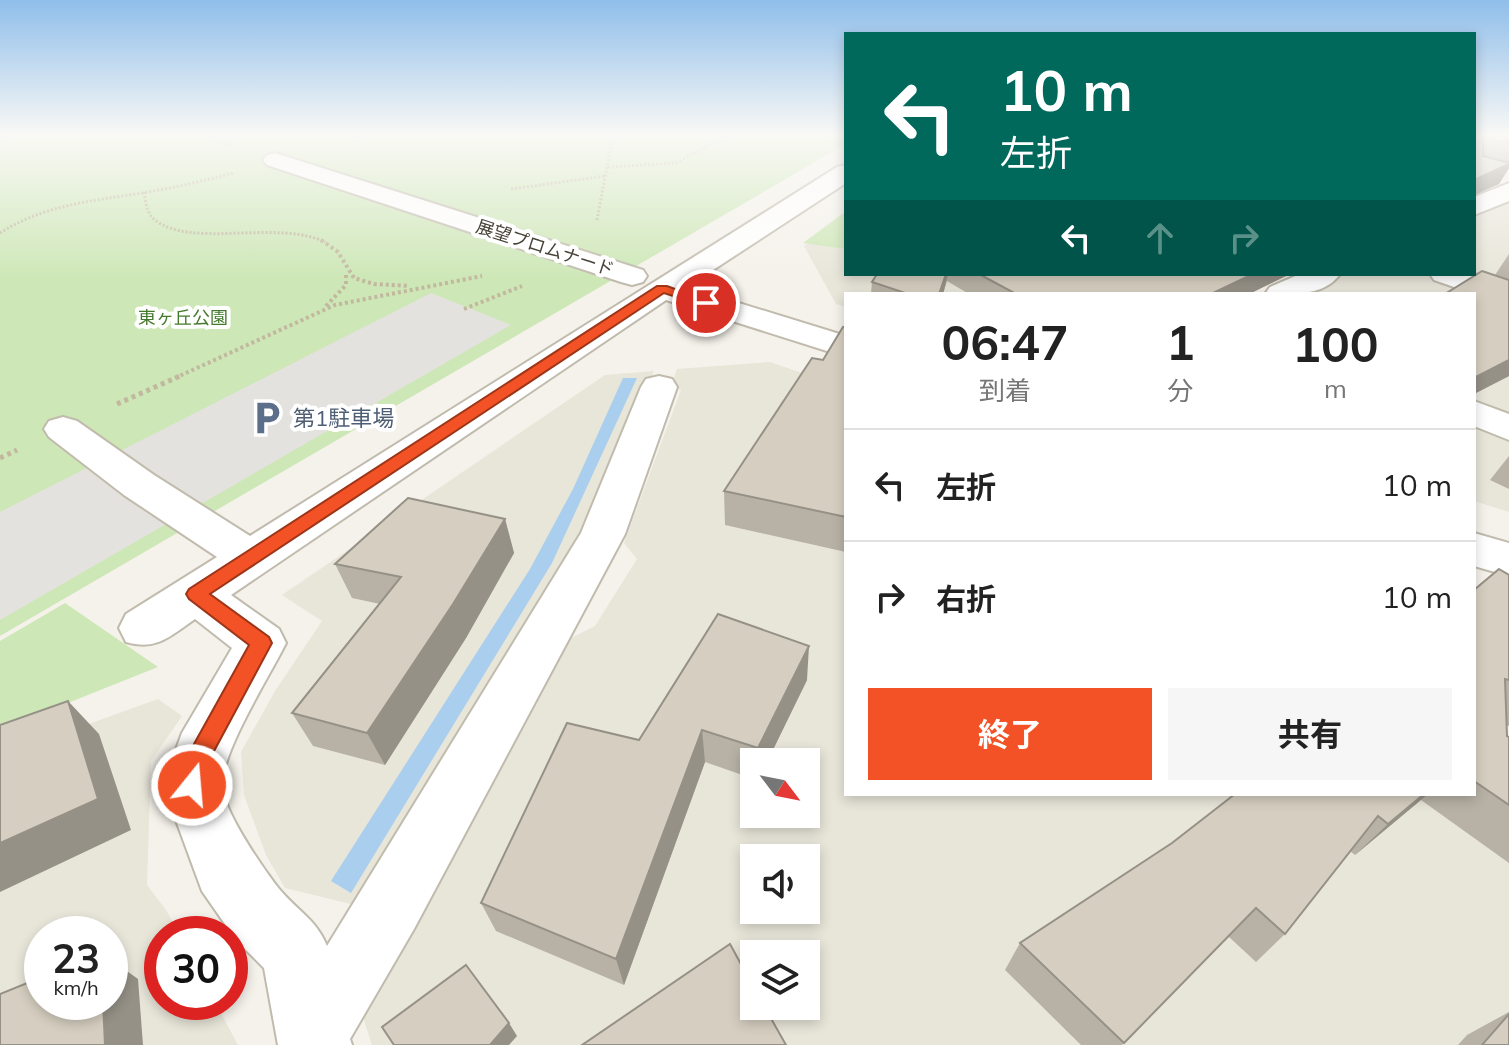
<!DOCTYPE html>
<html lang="ja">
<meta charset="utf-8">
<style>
:root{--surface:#fff;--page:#f6f6f6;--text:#222;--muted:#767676;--line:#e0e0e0;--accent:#f25225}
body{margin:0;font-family:Mulish,"Noto Sans JP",sans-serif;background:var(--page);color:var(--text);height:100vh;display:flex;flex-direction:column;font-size:30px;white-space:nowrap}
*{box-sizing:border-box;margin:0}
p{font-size:26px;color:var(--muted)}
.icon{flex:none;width:44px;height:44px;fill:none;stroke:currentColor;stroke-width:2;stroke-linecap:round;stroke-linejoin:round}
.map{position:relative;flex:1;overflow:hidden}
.drawer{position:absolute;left:844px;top:292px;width:632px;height:504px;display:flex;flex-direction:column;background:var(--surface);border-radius:0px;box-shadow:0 4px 12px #0003}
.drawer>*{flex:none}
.top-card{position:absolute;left:844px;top:32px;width:632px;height:244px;border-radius:0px;box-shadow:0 4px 12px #0003;background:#00695c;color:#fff;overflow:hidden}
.needle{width:52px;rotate:122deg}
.tools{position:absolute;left:740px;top:748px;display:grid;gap:16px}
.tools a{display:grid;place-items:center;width:80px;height:80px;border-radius:0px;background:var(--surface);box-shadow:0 4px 12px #0003;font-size:40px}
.speed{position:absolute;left:24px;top:916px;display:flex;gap:16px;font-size:40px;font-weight:700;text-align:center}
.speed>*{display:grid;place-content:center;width:104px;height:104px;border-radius:50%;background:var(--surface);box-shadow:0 4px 12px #0003;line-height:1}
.speed small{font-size:20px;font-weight:400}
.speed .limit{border:12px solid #d22;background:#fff;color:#111}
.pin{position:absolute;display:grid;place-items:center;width:68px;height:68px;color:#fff;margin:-34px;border:4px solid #fff;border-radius:50%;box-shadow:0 2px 8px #0007}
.me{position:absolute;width:88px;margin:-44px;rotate:17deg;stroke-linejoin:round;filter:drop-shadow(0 0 6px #0008)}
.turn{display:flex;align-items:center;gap:28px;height:168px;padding:0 24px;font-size:36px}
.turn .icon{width:104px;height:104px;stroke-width:2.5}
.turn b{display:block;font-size:56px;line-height:68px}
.lanes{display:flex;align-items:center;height:76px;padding:0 24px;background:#0003;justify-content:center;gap:40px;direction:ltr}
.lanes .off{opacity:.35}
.eta{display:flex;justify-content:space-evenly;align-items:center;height:136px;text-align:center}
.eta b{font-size:48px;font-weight:700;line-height:56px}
.button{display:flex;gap:16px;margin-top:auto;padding:16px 24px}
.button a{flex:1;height:92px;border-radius:0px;background:var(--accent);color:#fff;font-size:32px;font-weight:700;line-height:92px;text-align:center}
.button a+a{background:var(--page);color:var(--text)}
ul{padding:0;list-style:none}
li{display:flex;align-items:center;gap:24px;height:112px;padding:0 24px;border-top:2px solid var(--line)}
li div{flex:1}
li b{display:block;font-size:30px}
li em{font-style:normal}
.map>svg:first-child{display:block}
.residential{fill:#e8e5d9;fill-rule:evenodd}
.green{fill:#cde7b6}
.parking{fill:#e4e2df}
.water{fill:#aaceee}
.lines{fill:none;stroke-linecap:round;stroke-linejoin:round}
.minor-casing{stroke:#c0bbad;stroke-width:4}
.path-far2{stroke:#c1b89f;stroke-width:3;stroke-dasharray:2 2;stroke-linecap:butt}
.path-far1{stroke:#c1b89f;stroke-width:4;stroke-dasharray:3 3;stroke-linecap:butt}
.path{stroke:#c1b89f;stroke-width:5;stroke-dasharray:4 4;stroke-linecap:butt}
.minor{fill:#fff;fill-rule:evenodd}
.wall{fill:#b8b2a6}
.shaded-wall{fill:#969187}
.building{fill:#d6cfc1;stroke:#969187;stroke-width:2}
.route{fill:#f25225;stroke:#9d3518;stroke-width:2}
.labels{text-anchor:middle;stroke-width:8;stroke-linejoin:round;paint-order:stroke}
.far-street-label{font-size:18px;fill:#494439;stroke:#fff}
.far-park-label{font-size:18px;fill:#45792d;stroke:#fff}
.service-label{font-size:22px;fill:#4e5e75;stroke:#fff;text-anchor:start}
</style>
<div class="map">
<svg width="1509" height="1045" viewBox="0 0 1509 1045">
<rect width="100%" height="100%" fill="#f5f2eb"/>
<path class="residential" d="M1509 198V420L1474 404V294H1297L1344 274H1474V213H1480Z
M846 213V274H1152L1197 294H846V307L836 304 804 246Z
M770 362 846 388V794H1474L1509 775V1045H372L363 1017 565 641 595 626 637 559 624 543 681 390 671 386 677 369ZM754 762H806V814H754ZM754 858H806V910H754ZM754 954H806V1006H754Z
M654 371 576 547 367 908 285 888 266 855 244 795 241 752 275 691 322 621 282 595 605 375Z
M1474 424 1509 440V512L1474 501Z
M158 699 182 716 151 761 147 885 166 910 179 934H162V1002H215L238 1045H0V756ZM42 934H110V1002H42Z"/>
<path class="green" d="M0 135H846V144L0 636Z
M846 211V249L803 243Z
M65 603 158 667 0 730V641Z"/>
<path class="parking" d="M431 293 511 325 0 620V512Z"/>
<path class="water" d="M623 378H637L552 563 351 893 331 881 530 569 573 489Z"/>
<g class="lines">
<g class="minor-casing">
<path id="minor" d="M275 153 643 270 647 276 643 282 632 285 621 282 267 165 263 160 267 155Z
M846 165V183L687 287 846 336V357L666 300 231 595 279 629 286 643C269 677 224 748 222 783 221 808 261 865 276 885 294 909 315 917 327 946L581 533 641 387 646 379 659 376 672 379 677 387 625 534 414 929 350 1039 352 1045H278L264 968 236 940 202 891 163 785 182 733 232 648 195 619C170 636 157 651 126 642L119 628 126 614 217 557 124 495 49 437 44 429 49 421 63 417 77 421 154 475 250 536 837 167Z
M1509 183V201L1474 215V197Z
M1300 274H1340C1324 297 1290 294 1265 294L1270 287Z
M1430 274H1474L1509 286V306L1434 280Z
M1474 401 1509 414V440L1474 426Z
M1474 533 1509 543V576L1474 566Z"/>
</g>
<path class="path-far2" d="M200 135 233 146
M397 135H441
M0 139 9 135
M354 139 377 135
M608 167 675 163 729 135
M511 189 606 176
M144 192C146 202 146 213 155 220 192 249 276 219 325 242
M597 220 613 135
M0 233C44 205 91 201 142 193 173 188 203 181 233 173"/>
<path class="path-far1" d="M321 240 338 252 354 278 374 284 409 286
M326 306 346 285V273
M464 309 522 286
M175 378 335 305 482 276"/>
<path class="path" d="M117 404 180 376
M0 458 17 450"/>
<use href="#minor" class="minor"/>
</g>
<path class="wall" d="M1474 135H1509V168L1499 184 1474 195Z
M1509 254V376L1474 394V294L1495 275Z
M877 274H1290L1249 294H969L947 281 943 294H871L872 282Z
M846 328V552L725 525 724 491 823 360Z
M1509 456V489L1490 480Z
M505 519 514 553 466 638 385 765 313 746 292 713 380 604 352 598 335 564Z
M1509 575V726L1506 725 1507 736 1509 737V863L1421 800 1355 855 1350 851 1285 934 1256 962 1228 936 1122 1045H1081L1005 970 1020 943 1172 843 1235 794H1474V590Z
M807 680 767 762H754V779L705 762 624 985 496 931 481 903 639 740Z
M1509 1012V1045H1458L1467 1035Z"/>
<path class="shaded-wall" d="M1509 164V168L1499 184 1474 195V180Z
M946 274H948L943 294H939Z
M1253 274H1290L1249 294H1211Z
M1509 360V376L1474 394V378Z
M505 519 514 553 466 638 385 765 367 733Z
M809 646 807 680 767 762H758V748Z
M68 701 99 734 131 830 0 892V843Z
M702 730 705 762 624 985 616 959Z
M1424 794H1428L1355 855 1388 824Z
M110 959 138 979 143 1045H105L103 1002H110Z
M509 1023 517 1036 509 1045H490Z"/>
<path class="building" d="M1474 135H1509V143L1483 137V156L1509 163V164L1474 180Z
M1482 271 1509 280V360L1474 378V294H1445Z
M877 274H946L939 294H908L872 282Z
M979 274H1253L1211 294H1016Z
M843 327 846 328V517L724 491 812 358 823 360Z
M408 498 505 519 453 604 367 733 292 713 401 577 335 564Z
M1499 569 1509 575V680L1505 679 1507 736 1509 737V805L1474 781V590Z
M718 614 809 646 758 748 702 730 616 959 481 903 567 723 639 740Z
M68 701 98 799 0 843V725Z
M1235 794H1424L1388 824 1378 816 1285 934 1256 908 1124 1043 1020 943 1172 843Z
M730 944 754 988V1006H764L786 1045H582Z
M466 965 509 1023 490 1045H394L382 1027Z
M42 977V1002H103L105 1045H0V994Z
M1509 1014V1045H1482Z"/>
<linearGradient id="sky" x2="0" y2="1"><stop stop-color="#8fbeea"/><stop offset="0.48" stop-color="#faf9f6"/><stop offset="1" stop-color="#faf9f6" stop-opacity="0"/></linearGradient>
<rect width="1509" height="281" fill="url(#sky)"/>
<path class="route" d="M657 286H667L713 303 706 307 664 293 210 594 269 637 272 643 213 753 201 793 192 796 184 793 180 785 194 744 249 645 189 599 186 594 189 589Z"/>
<defs>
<g id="parking-bare" transform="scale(2.76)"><path d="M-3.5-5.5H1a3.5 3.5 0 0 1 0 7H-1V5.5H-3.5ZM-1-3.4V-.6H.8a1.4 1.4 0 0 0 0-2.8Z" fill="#5c6f8a" stroke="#fff" stroke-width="2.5" paint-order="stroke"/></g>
</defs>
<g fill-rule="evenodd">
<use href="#parking-bare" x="267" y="418"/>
</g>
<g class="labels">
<g class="far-street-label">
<text transform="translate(545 248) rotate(18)" y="6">展望プロムナード</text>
</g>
<g class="far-park-label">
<text x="183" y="324">東ヶ丘公園</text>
</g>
<g class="service-label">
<text x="293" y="426">第1駐車場</text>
</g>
</g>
</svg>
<div class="tools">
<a><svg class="needle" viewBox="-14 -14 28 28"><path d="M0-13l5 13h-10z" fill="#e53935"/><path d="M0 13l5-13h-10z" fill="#767676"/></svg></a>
<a><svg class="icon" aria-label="sound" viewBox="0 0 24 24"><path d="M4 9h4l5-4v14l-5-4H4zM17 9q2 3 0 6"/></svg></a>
<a><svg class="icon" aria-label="layers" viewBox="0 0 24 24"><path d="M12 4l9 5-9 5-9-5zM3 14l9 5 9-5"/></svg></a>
</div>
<div class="speed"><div>23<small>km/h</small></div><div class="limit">30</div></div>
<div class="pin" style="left:706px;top:303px;background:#d93025"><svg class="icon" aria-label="arrive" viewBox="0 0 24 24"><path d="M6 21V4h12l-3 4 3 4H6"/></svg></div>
<svg class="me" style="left:192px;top:785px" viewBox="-20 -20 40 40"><circle r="17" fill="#f25225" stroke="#fff" stroke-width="3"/><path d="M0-11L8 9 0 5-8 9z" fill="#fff"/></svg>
<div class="top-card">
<div class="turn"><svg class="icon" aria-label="left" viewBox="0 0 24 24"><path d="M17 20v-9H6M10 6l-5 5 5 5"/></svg><div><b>10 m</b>左折</div></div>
<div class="lanes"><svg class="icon" aria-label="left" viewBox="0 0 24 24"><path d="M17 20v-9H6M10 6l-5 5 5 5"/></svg><svg class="icon off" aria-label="ahead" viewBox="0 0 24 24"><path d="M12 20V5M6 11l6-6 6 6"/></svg><svg class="icon off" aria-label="right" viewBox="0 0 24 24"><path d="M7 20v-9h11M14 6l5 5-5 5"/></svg></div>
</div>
<section class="drawer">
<div class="eta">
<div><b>06:47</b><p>到着</p></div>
<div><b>1</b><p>分</p></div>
<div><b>100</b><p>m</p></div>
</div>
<ul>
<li><svg class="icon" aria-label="left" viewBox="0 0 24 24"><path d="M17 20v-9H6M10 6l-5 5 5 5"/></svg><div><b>左折</b></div><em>10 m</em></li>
<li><svg class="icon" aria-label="right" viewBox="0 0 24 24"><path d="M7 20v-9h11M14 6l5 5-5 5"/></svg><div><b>右折</b></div><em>10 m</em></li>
</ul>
<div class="button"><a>終了</a><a>共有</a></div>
</section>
</div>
